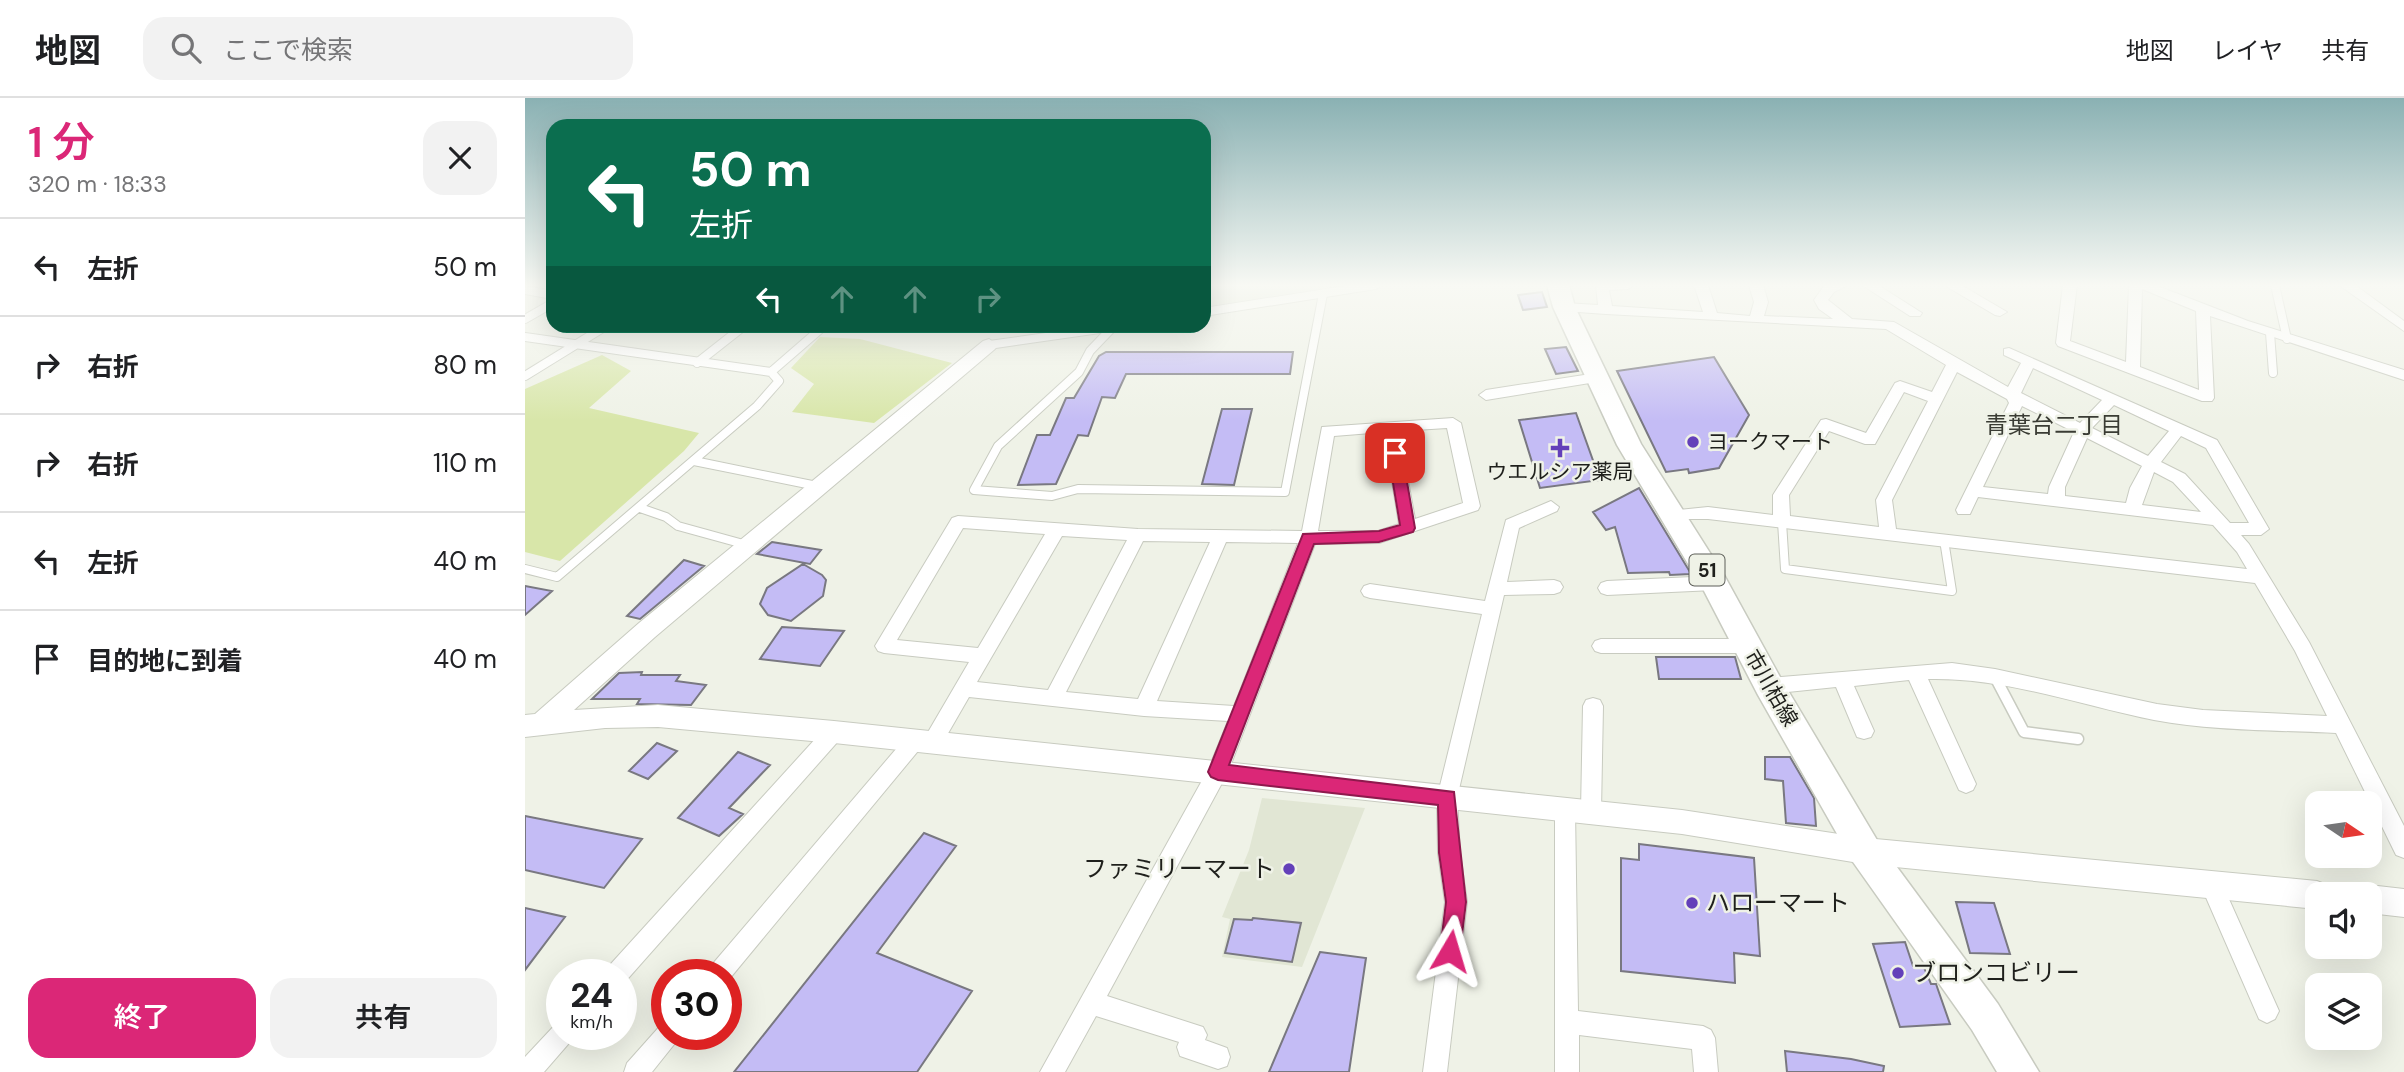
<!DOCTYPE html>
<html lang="ja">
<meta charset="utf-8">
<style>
:root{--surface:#fff;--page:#f2f2f2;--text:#202124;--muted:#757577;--line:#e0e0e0;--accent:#db2777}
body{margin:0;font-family:"DM Sans","Noto Sans JP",sans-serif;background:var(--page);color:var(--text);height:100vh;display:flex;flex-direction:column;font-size:26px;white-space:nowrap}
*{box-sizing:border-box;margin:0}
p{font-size:23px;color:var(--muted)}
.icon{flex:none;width:38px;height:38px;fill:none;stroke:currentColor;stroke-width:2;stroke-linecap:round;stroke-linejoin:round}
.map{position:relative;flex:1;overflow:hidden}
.drawer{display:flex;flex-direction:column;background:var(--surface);width:525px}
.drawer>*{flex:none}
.guide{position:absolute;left:21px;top:21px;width:665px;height:214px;border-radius:21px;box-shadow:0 7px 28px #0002;background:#0b6e4f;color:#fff;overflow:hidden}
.needle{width:46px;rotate:103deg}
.buttons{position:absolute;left:1780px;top:693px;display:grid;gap:14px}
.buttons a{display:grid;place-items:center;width:77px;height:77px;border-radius:14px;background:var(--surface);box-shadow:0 7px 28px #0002;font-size:35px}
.speed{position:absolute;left:21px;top:861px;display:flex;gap:14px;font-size:35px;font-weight:700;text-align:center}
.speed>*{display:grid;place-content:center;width:91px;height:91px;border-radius:50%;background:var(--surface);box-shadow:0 7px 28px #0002;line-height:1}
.speed small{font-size:18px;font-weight:400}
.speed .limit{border:10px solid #d22;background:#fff;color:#111}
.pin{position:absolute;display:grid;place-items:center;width:60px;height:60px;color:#fff;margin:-30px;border-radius:14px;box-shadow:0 4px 10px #0006}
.me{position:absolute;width:77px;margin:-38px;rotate:7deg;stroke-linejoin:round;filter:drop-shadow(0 0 5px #0008)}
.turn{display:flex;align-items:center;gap:24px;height:147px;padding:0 28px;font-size:32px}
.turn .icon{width:91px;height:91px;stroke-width:2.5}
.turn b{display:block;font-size:49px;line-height:60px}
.lanes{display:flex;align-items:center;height:66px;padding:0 28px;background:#0003;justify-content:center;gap:35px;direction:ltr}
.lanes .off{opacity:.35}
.round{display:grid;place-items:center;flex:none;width:74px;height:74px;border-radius:21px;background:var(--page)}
.head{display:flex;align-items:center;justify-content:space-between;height:119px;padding:0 28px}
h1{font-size:42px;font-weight:600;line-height:52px;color:var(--accent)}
.action{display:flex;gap:14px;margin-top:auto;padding:14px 28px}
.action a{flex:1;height:80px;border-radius:21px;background:var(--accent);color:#fff;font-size:28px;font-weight:600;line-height:80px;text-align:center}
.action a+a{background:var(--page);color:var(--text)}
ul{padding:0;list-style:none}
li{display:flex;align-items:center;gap:21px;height:98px;padding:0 28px;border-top:2px solid var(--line)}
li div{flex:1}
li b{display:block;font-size:26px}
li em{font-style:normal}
header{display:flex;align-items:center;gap:42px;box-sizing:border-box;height:98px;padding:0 35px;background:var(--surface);border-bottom:2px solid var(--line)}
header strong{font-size:33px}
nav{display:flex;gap:38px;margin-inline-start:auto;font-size:24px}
.search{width:490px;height:63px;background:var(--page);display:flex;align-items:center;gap:18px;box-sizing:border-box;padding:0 24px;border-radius:21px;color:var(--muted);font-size:26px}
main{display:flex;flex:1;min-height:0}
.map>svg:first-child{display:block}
.built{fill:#e1e6d4}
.green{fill:#d8e6a9}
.building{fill:#c4bcf5;stroke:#797881;stroke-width:2}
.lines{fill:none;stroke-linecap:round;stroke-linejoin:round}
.service-far1-casing{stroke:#c8cbc0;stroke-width:10}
.service-casing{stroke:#c8cbc0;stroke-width:13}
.minor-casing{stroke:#c8cbc0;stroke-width:2}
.tertiary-casing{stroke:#c8cbc0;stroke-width:2}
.primary-casing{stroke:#c8cbc0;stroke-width:3}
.service-far1{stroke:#fff;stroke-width:8}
.service{stroke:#fff;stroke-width:10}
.minor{fill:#fff;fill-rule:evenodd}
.tertiary{fill:#fff;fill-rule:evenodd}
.primary{fill:#fff;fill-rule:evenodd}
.route{fill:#db2777;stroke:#8e194d;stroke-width:2}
.poi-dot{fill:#6340b9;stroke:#eff2e7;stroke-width:2.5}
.labels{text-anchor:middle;stroke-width:5;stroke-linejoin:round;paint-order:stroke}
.shield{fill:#eff2e7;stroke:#5d5f59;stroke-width:2}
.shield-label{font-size:19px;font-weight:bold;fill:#1f201c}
.poi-label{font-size:21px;fill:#1f201c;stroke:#eff2e7;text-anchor:start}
.street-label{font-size:21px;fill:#1f201c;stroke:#eff2e7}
.neighbourhood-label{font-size:23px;fill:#3a3c34;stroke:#eff2e7}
.near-poi-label{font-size:24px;fill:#1f201c;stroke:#eff2e7;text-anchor:start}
</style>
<header>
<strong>地図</strong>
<div class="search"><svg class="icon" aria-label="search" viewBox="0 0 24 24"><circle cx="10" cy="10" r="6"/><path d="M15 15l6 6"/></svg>ここで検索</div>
<nav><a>地図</a><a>レイヤ</a><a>共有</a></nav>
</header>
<main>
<section class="drawer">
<div class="head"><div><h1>1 分</h1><p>320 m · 18:33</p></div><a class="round"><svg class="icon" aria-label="close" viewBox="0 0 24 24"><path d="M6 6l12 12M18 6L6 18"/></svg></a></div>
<ul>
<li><svg class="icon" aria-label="left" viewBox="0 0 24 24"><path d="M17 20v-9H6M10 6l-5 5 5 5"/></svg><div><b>左折</b></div><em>50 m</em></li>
<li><svg class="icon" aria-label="right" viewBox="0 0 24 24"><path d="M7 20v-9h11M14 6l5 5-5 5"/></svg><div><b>右折</b></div><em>80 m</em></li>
<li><svg class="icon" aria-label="right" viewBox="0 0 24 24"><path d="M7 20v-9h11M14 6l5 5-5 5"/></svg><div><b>右折</b></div><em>110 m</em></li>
<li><svg class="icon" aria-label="left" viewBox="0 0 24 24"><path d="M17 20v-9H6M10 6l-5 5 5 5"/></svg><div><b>左折</b></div><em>40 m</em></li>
<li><svg class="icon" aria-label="arrive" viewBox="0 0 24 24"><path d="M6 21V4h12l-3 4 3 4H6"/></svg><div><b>目的地に到着</b></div><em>40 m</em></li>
</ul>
<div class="action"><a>終了</a><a>共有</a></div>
</section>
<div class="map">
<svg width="1879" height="974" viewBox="0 0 1879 974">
<rect width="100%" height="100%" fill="#eff2e7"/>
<path class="built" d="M679 187H817L679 209Z
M737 700 840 710 777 869 697 859 705 821 697 819 724 752Z"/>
<path class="green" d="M295 239 335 241 427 265 349 325 267 314 289 286 266 270Z
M77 257 106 273 64 310 174 335 159 353 35 463 0 454V291Z"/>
<path class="building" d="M1017 194 1022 209 998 212 993 197Z
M1041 249 1053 273 1031 276 1020 251Z
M581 254H768L765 276H601L590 300 577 299 563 338 553 337 531 386 493 387 512 337H525L541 300H549L574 258Z
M1189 259 1224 317 1194 370 1164 375 1163 371 1141 374 1092 273Z
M697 311H727L709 387 677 386Z
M1051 315 1075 382 1015 390 994 322Z
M1114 390 1165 474V476L1145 477 1144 474 1103 475 1090 429 1081 432 1068 414Z
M247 444 296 452 285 466 232 456Z
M159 462 179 468 115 521 102 518Z
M278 466 297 477 301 482 298 498 266 523 243 517 235 506 242 490Z
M0 488 27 493 0 517Z
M257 529 319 533 295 568 235 561Z
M1131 559H1210L1216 581H1134Z
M117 574 116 577H155L151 583 181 587 166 607 112 606 115 601H67L94 575Z
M132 645 152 653 123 681 104 673Z
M213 654 245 667 204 710 218 716 194 738 153 720Z
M1240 659H1265L1289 700 1291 728 1261 725 1258 683 1240 681Z
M0 718 117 741 79 790 0 772Z
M399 735 431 748 352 855 447 893 392 974H209Z
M1114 746 1229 760 1235 858 1209 855 1210 885 1096 873V760L1114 762Z
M1431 804 1469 805 1485 856 1445 855Z
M0 810 40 819 0 872Z
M728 820 776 825 767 864 700 855 709 821 727 822Z
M1380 844 1388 868 1398 867 1406 886H1411L1425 926 1375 929 1348 846Z
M795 854 841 860 824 974H744Z
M1260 953 1326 961 1359 968 1358 974H1262Z"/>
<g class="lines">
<g class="service-far1-casing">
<path id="service-far1" d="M1750 187 1762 241
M0 192 28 197
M0 221 28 205
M588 229 565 253 554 274 473 348 449 392 527 398 553 391 760 394 798 196
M1745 235 1748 275
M0 239 246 274
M172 265 219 228
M0 278 81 228
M169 363 292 388
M115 410 141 419 153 428 222 447
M1257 424 1260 471 1427 493 1419 442
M0 471 32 479 232 308 254 283 246 274 299 228"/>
</g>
<g class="service-casing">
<path id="service" d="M1470 579 1499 634 1553 641"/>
</g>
<g class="minor-casing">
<path id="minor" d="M826 187H858L851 191 679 218V210Z
M1071 187H1110L1103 191 1084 192 1087 208 1178 214 1169 187H1183L1192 215 1225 218 1229 204 1224 187H1238L1243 204 1239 218 1308 221 1294 211 1289 202 1299 188 1323 187 1309 194 1303 202 1327 221 1369 224 1483 289 1496 265 1479 257V251L1484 250 1692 342 1744 431 1736 437H1716L1724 446 1784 544 1879 728V760L1871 757 1811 635C1751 632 1688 633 1629 622 1555 607 1479 579 1403 581L1451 686 1448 692 1441 695 1434 692 1384 582 1329 588 1349 633 1346 639 1339 641 1332 639 1311 589 1244 596 1237 594 1235 588 1237 582 1244 580 1427 565 1470 571 1632 606 1678 612 1802 618 1770 553 1730 485 1183 421H1144L1142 417 1144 413 1183 409 1248 417V397L1296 322 1301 321 1341 335 1370 285 1375 283 1407 294 1421 267 1361 231 1081 216 1039 213 1032 209 1039 205 1073 207ZM1508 270 1577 302 1555 325 1496 295ZM1432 274 1482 301 1484 305 1431 412 1433 416H1445L1453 399 1688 427 1712 454 1722 471 1371 431 1367 402ZM1379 294 1403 303 1351 402 1354 429 1265 418 1264 397 1304 333 1340 346H1350ZM1589 307 1644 333 1623 358 1567 330ZM1497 308 1549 334 1524 389 1523 396 1458 389ZM1656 338 1681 350 1724 425H1705L1660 376 1636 364ZM1562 340 1617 368 1605 390 1601 405 1540 398V389ZM1629 374 1648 384 1676 414 1617 407Z
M1337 187H1353L1397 215 1395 218H1385Z
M1419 187H1436L1482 214 1475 218 1470 217Z
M1538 187H1552L1545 243 1601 264 1604 187H1630L1723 223 1879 272V282L1685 218 1689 300 1687 303H1677L1533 248 1531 245ZM1617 191 1671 213 1674 292 1615 269Z
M1814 187H1830L1879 223V233Z
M570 228H603L596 232 464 251 457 247 464 243Z
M1072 275 1079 280 1077 283 961 302 954 297 961 292Z
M928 320 936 325 955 408 953 412 854 445 790 446 703 674 582 898 678 929 682 937 680 942 702 950 705 959 702 968 693 971 655 958 652 949 654 944 571 918 540 974H515L684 670 703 623 619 618 444 599 414 651 407 654 400 651 398 647 201 885V877H182L185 869 383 637 390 634 397 637 399 641 444 564 359 555 353 553 350 548 427 420 433 418 613 431 777 433 797 329ZM922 330 938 405 890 421 874 333ZM859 334 874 426 853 433H793L809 338ZM438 430 520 436 453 550 372 542ZM537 438 602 442 523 592 452 584ZM618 443 685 444 613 601 541 594ZM701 444 773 445 709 608 632 603Z
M1026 403 1034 409 1032 413 994 430 982 484 1029 482 1035 484 1038 489 1035 494 1029 496 979 497 932 700 935 755 942 804 922 974H898L920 804 913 755 912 700 957 516 845 500 839 498 836 493 839 488 845 486 960 503 981 422Z
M1189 478 1195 480 1198 485 1195 490 1189 492 1082 497 1076 495 1073 490 1076 485 1082 483Z
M1076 541H1222L1228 543 1231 548 1228 553 1222 555H1076L1070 553 1067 548 1070 543Z
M1068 600 1075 602 1078 608 1076 713 1073 720 1066 722 1059 720 1056 713 1058 608 1061 602Z
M309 626 316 628 319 634 316 640 99 885 96 886V877H80L83 869 302 628Z
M1040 702 1047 704 1050 711 1053 913 1178 928 1186 932 1190 940 1193 974H1169L1167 951 1054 937V974H1030V711L1033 704Z
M1687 778 1695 781 1754 913 1750 921 1742 925 1734 921 1676 788 1679 781Z
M37 924V936H49L45 944 19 974H0V959L29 928Z
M142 925V936H155L151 944 127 974H99L102 965 135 928Z"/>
</g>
<g class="tertiary-casing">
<path id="tertiary" d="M464 241 473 247 470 251 130 539 49 612 133 607 309 623 1157 712 1340 740 1792 783 1802 787 1806 796H1792V811L1340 766 1157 736 309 645 133 629 80 630 0 639V617L10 616 114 525 458 243Z
M1844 787 1879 791V819L1844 815V796H1832L1834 791Z"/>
</g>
<g class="primary-casing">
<path id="primary" d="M1022 187H1044L1050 209 1116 346 1199 477 1255 579 1352 742 1473 906 1514 974H1472L1447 932 1328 764 1233 597 1178 491 1092 347 1028 209Z"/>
</g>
<use href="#service-far1" class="service-far1"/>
<use href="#service" class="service"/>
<use href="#minor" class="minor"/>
<use href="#tertiary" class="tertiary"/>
<use href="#primary" class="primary"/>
</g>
<linearGradient id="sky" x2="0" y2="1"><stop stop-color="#8ab1b3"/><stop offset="0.58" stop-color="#f8f9f4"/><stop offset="1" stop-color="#f8f9f4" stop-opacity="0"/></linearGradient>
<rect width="1879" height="323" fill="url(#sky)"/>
<path class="route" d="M870 350 877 355 890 430 888 434 854 444 789 446 704 667 929 694 941 804 935 853 932 860 925 863 918 860 915 853 921 804 914 755 913 707 693 682 686 679 683 674 778 436 854 433 875 427 863 355Z"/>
<g class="poi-dot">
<circle cx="1168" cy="344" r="7"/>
<path d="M1031.5 339.5h7v7h7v7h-7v7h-7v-7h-7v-7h7z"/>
<circle cx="764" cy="771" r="7"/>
<circle cx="1167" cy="805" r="7"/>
<circle cx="1373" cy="875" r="7"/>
</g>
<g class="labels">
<rect class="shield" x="1164.5" y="456.5" width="35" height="31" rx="5"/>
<g class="shield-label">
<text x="1182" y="479">51</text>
</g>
<g class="poi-label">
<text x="1182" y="351">ヨークマート</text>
<text x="1035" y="381" text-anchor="middle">ウエルシア薬局</text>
</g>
<g class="street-label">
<text transform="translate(1246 590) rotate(60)" y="7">市川柏線</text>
</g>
<g class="neighbourhood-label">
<text x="1529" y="335">青葉台二丁目</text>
</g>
<g class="near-poi-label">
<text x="750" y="779" text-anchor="end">ファミリーマート</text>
<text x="1181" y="813">ハローマート</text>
<text x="1387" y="883">ブロンコビリー</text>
</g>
</g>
</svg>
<div class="buttons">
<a><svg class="needle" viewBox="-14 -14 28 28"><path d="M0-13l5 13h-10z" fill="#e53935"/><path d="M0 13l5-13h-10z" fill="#757577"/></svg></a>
<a><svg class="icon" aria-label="sound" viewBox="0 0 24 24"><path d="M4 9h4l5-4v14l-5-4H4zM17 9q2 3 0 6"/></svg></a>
<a><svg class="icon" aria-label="layers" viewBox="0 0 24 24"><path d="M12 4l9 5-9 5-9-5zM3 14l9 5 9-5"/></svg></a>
</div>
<div class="speed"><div>24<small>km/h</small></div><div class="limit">30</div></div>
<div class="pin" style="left:870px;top:355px;background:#d93025"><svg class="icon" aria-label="arrive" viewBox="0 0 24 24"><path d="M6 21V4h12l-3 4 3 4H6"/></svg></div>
<svg class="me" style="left:925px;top:853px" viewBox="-20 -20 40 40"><path d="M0-17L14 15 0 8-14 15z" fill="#db2777" stroke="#fff" stroke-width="4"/></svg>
<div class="guide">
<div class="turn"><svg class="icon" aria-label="left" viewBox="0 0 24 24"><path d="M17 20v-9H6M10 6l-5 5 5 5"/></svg><div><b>50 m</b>左折</div></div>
<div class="lanes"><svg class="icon" aria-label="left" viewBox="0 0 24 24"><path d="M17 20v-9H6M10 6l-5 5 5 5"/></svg><svg class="icon off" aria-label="ahead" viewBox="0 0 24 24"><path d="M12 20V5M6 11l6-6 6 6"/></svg><svg class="icon off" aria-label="ahead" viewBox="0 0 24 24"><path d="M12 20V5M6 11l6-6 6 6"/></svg><svg class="icon off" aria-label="right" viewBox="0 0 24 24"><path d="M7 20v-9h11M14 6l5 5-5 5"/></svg></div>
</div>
</div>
</main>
